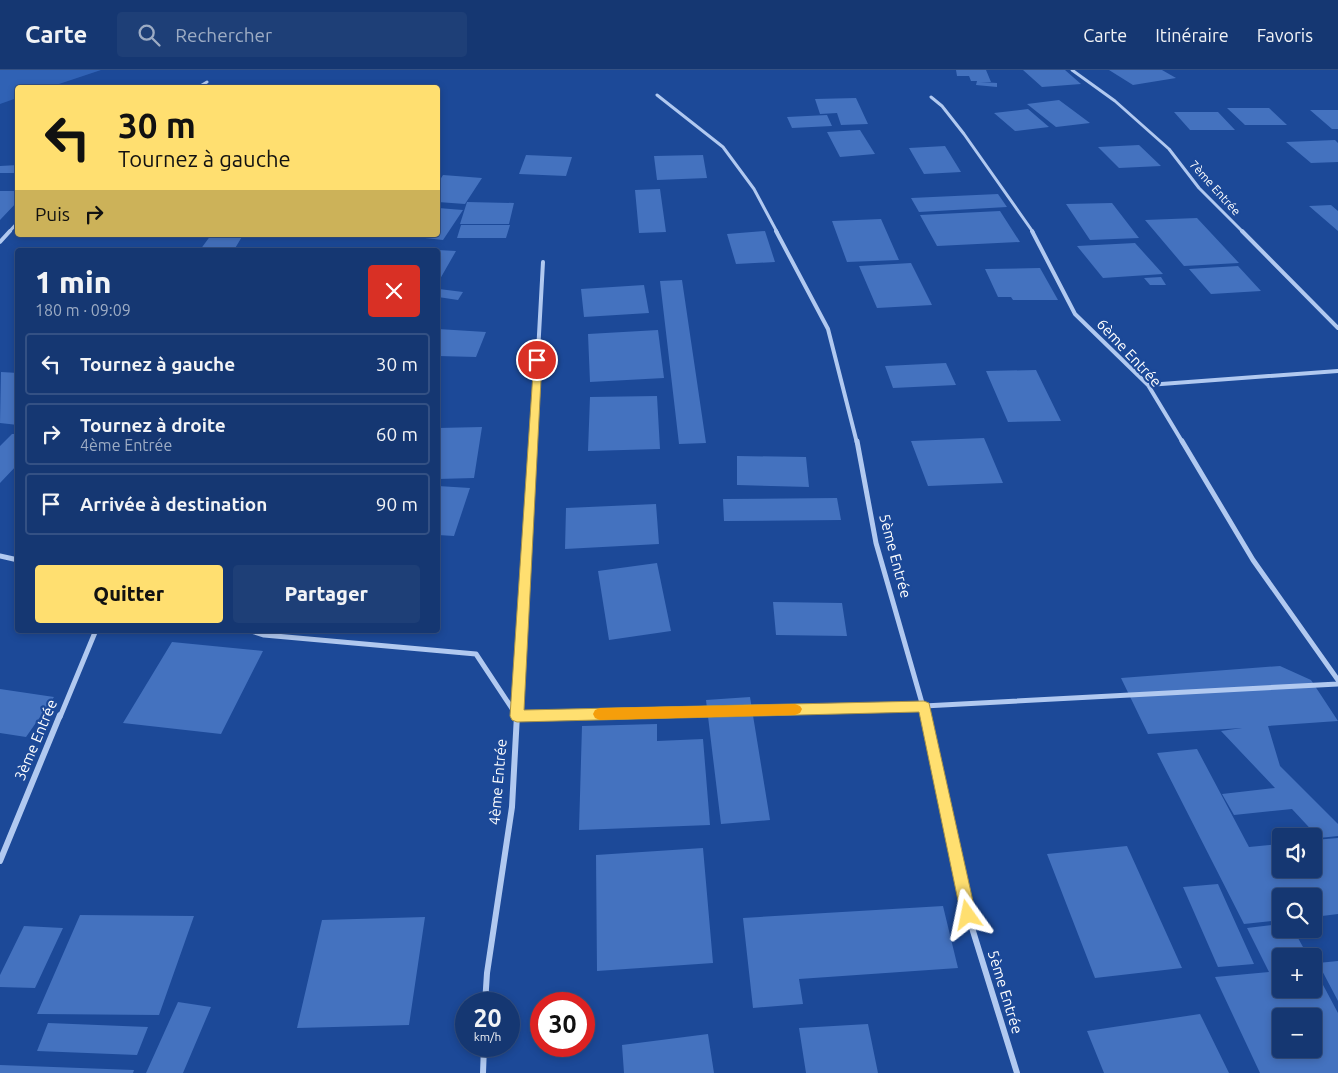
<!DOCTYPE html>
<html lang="fr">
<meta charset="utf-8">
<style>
:root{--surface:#153772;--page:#1e3f77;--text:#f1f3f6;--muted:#9dacc4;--line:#345184;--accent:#ffdf70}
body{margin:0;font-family:Ubuntu,sans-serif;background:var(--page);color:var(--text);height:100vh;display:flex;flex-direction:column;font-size:19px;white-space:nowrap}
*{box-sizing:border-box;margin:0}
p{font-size:16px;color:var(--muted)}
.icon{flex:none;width:28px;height:28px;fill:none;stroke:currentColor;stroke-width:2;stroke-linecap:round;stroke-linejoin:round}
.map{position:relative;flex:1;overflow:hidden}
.details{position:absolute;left:15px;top:178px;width:425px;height:385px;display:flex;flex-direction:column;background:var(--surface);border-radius:5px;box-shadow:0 2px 8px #0003,0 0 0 1px var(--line)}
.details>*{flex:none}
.banner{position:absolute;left:15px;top:15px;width:425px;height:152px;border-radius:5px;box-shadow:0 2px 8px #0003,0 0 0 1px var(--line);background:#ffdf70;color:#111;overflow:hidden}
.controls{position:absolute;left:1272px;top:758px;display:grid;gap:10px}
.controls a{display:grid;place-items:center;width:50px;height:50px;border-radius:5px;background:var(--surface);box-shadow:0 2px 8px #0003,0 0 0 1px var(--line);font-size:25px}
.speed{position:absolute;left:455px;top:922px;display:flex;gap:10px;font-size:25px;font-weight:700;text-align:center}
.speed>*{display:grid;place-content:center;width:65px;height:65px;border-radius:50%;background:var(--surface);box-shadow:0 2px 8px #0003,0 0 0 1px var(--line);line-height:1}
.speed small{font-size:12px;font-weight:400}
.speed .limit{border:8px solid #d22;background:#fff;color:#111}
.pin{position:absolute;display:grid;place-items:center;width:42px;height:42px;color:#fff;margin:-21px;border:2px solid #fff;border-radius:50%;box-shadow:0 1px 5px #0007}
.me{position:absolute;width:55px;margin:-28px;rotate:348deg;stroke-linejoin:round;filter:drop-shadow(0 0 4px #0008)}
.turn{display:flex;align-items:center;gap:18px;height:105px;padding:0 20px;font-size:22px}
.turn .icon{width:65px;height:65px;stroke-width:2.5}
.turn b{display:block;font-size:35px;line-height:42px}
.then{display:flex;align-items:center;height:48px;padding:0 20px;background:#0003;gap:10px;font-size:19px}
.round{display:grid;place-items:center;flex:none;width:52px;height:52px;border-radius:5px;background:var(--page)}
.headline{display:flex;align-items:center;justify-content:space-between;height:85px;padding:0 20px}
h1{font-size:30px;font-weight:800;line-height:38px}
.cta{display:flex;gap:10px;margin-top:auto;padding:10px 20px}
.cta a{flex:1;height:58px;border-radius:5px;background:var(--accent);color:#111;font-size:20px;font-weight:800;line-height:58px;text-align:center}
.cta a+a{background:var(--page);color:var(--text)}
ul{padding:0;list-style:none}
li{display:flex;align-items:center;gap:15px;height:62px;margin:0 10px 8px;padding:0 10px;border:2px solid var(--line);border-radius:5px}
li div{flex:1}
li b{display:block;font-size:19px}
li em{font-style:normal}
header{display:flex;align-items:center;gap:30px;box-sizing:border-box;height:70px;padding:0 25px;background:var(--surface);border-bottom:1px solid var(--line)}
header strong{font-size:24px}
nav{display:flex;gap:28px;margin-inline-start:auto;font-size:18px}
.search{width:350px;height:45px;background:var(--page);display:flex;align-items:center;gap:12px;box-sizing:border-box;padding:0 18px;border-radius:5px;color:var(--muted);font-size:19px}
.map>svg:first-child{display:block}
.green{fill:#3062b5}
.building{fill:#4472bf;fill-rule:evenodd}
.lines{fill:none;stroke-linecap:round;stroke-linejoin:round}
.minor-far3{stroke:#b1c9f0;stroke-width:3}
.minor-far2{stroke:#b1c9f0;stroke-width:4}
.minor-far1{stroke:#b1c9f0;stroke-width:5}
.minor{stroke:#b1c9f0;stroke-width:6}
.route{fill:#ffdf70;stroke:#a69149}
.slow{fill:#f59e0b}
.labels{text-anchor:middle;stroke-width:4.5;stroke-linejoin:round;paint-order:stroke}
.far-street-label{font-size:12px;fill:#fff;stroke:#1c4998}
.street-label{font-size:15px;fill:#fff;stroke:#1c4998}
</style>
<header>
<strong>Carte</strong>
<div class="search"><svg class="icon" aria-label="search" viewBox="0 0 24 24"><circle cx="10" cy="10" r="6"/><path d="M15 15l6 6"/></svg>Rechercher</div>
<nav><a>Carte</a><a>Itinéraire</a><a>Favoris</a></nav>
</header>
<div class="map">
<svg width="1338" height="1003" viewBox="0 0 1338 1003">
<rect width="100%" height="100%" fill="#1c4998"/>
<path class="green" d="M0 0H101L50 17 18 18 17 28 0 34Z"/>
<path class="building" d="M956 0H986L991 12H980L997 13V17L976 15 977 11H971L969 6H957Z
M1023 0H1065L1081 14 1042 17Z
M1109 0H1162L1176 8 1133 15Z
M856 28 868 54 841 55 837 43 820 44 815 29Z
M1059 30 1090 53 1056 57 1027 34Z
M1227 38H1269L1287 55H1245Z
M1028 39 1049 57 1015 61 994 43Z
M1310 40H1338V59H1332Z
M1174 42H1218L1235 60H1190Z
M827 45 832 56 792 58 787 47Z
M860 60 875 84 840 87 827 62Z
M1335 70 1338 73V92L1311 93 1286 72Z
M1139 75 1161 96 1119 98 1098 77Z
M945 76 961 102 924 104 909 78Z
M526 85 572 87 566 106 519 104Z
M703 85 707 108 657 110 654 86Z
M18 95V103H0V96Z
M443 105 482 108 465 134 438 132V113Z
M660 119 666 162 639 163 635 120Z
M0 121H18V131L0 150Z
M998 124 1007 137 919 142 911 128Z
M467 132 514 133 509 154H460Z
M1112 133 1139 168 1090 170 1066 134Z
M1331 135 1338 141V161L1309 136Z
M438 138 463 140 443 170 407 166 438 165Z
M1000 141 1020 172 937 176 920 145Z
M1197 148 1239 193 1184 196 1145 150Z
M881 149 899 190 847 192 832 151Z
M461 155H510L506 168H457Z
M765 161 775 192 736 194 727 164Z
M211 165H243L234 180H200Z
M1135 173 1163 204 1103 208 1077 176Z
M438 180 456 181 440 209H438Z
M911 193 932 235 877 238 859 196Z
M1238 196 1261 221 1211 224 1189 199Z
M1040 198 1058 230H1013L1011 227H998L985 199Z
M1161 207 1166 215H1150L1144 208Z
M682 210 706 373 679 374 660 211Z
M644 215 649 243 584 247 581 219Z
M439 219 463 222 458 230 438 227Z
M438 259 486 262 476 287 438 286Z
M658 260 664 308 590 312 588 264Z
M946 293 956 315 893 318 885 296Z
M1036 300 1061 351 1008 352 986 301Z
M1 302 18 303V355L0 353Z
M657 326 660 379 588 381 590 327Z
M482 357 474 408 438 409V358Z
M12 364H18V394L0 413V376Z
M984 368 1003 413 928 416 911 371Z
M737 386 806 387 809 417 737 415Z
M438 416 470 418 454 466 438 465Z
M837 428 841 450 724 451 723 429Z
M656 434 659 474 565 479 566 438Z
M657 493 671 561 609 570 598 501Z
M773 532 842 533 847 566 776 565Z
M172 572 263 581 221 664 123 653Z
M1280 596 1311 610 1338 651 1268 656 1280 696 1338 754V766L1319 768 1292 739 1234 745 1222 724 1275 718 1221 661 1242 658 1148 664 1121 608Z
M0 619 54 627 26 667 0 663Z
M750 627 770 750 721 754 706 630Z
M657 654V671L703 669 710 755 579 760 582 656Z
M1197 679 1249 777 1281 774V799H1314V770L1338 768V844L1314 847V826H1281V850L1244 854 1157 683Z
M1127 776 1182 898 1095 908 1047 784Z
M703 778 713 893 597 901 596 785Z
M1218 814 1254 894 1218 897 1183 817Z
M943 836 958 898 799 909 803 934 753 938 743 848Z
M80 845 194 846 159 945 37 944Z
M425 847 409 955 297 958 322 850Z
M1281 854V859H1293L1308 886H1281V919H1314V898L1338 943V1003H1260L1215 907 1269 902 1247 858ZM1281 946H1314V979H1281Z
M24 856 63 858 35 918 0 917V905Z
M1338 891V931L1318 893Z
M178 932 211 937 183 1003H146Z
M1200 944 1229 1003H1104L1087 961Z
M48 953 148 957 137 985 37 981Z
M868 954 878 1003H806L799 958Z
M708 964 714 1003H624L622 975Z
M0 995 134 1000 133 1003H0Z"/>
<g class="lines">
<path class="minor-far3" d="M1072 0 1115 31 1169 79 1199 118 1243 162
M197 18 207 12
M657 25 723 77 754 119 777 162
M931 27 942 36 964 64 1033 162
M9 162 18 152"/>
<path class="minor-far2" d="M776 161 828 259 857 373
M1032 161 1075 244 1148 315 1183 373
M1242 161 1338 258
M0 172 10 161
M1148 315 1338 301
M533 373 543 192"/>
<path class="minor-far1" d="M857 371 876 473 926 647
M1182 371 1253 490 1338 610
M0 486 18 490
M248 560 264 565 476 584 517 646 924 636 1338 614
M60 647 96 560
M517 647 533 371"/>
<path class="minor" d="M517 645H538
M926 645 968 845 1017 1003
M0 791 60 645
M485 934 487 903 512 737 517 645
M483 1003 484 976"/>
</g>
<path class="route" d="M534 288H540L542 290 524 640 924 631 929 633 976 845 974 850 968 852 963 850 961 845 919 642 517 652 512 650 510 646Z"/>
<path class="slow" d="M795 634 800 636 802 639 800 643 795 645 600 650 595 648 593 644 595 640 600 638Z"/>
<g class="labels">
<g class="far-street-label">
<text transform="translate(1215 118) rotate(48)" y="4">7ème Entrée</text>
</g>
<g class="street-label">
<text transform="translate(1129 283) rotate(47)" y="5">6ème Entrée</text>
<text transform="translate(895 486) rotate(75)" y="5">5ème Entrée</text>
<text transform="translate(36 670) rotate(-67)" y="5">3ème Entrée</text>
<text transform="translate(498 712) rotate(-85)" y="5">4ème Entrée</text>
<text transform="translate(1005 922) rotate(73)" y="5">5ème Entrée</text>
</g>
</g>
</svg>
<div class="controls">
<a><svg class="icon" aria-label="sound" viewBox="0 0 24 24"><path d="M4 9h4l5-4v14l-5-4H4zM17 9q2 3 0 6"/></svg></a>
<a><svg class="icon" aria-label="search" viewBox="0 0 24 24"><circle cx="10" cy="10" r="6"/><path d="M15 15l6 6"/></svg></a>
<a>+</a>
<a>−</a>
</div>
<div class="speed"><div>20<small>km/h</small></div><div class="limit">30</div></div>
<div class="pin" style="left:537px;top:290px;background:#d93025"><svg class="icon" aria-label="arrive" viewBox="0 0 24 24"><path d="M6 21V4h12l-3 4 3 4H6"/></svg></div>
<svg class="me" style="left:968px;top:845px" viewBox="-20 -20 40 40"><path d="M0-17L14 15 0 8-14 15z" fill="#ffdf70" stroke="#fff" stroke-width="4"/></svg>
<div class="banner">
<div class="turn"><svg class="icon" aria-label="left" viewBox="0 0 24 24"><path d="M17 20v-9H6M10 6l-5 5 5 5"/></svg><div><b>30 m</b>Tournez à gauche</div></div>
<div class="then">Puis<svg class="icon" aria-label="right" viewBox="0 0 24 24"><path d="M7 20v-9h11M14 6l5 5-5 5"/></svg></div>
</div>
<section class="details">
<div class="headline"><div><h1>1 min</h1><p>180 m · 09:09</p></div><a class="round" style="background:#d93025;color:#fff"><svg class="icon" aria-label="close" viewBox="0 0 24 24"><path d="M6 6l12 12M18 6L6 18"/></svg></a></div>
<ul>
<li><svg class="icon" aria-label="left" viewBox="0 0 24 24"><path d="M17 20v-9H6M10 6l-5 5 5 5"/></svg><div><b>Tournez à gauche</b></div><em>30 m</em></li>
<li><svg class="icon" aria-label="right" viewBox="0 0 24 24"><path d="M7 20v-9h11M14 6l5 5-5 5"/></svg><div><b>Tournez à droite</b><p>4ème Entrée</p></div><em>60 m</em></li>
<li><svg class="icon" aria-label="arrive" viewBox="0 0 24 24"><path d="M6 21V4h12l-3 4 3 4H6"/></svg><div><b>Arrivée à destination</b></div><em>90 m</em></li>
</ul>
<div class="cta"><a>Quitter</a><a>Partager</a></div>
</section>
</div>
